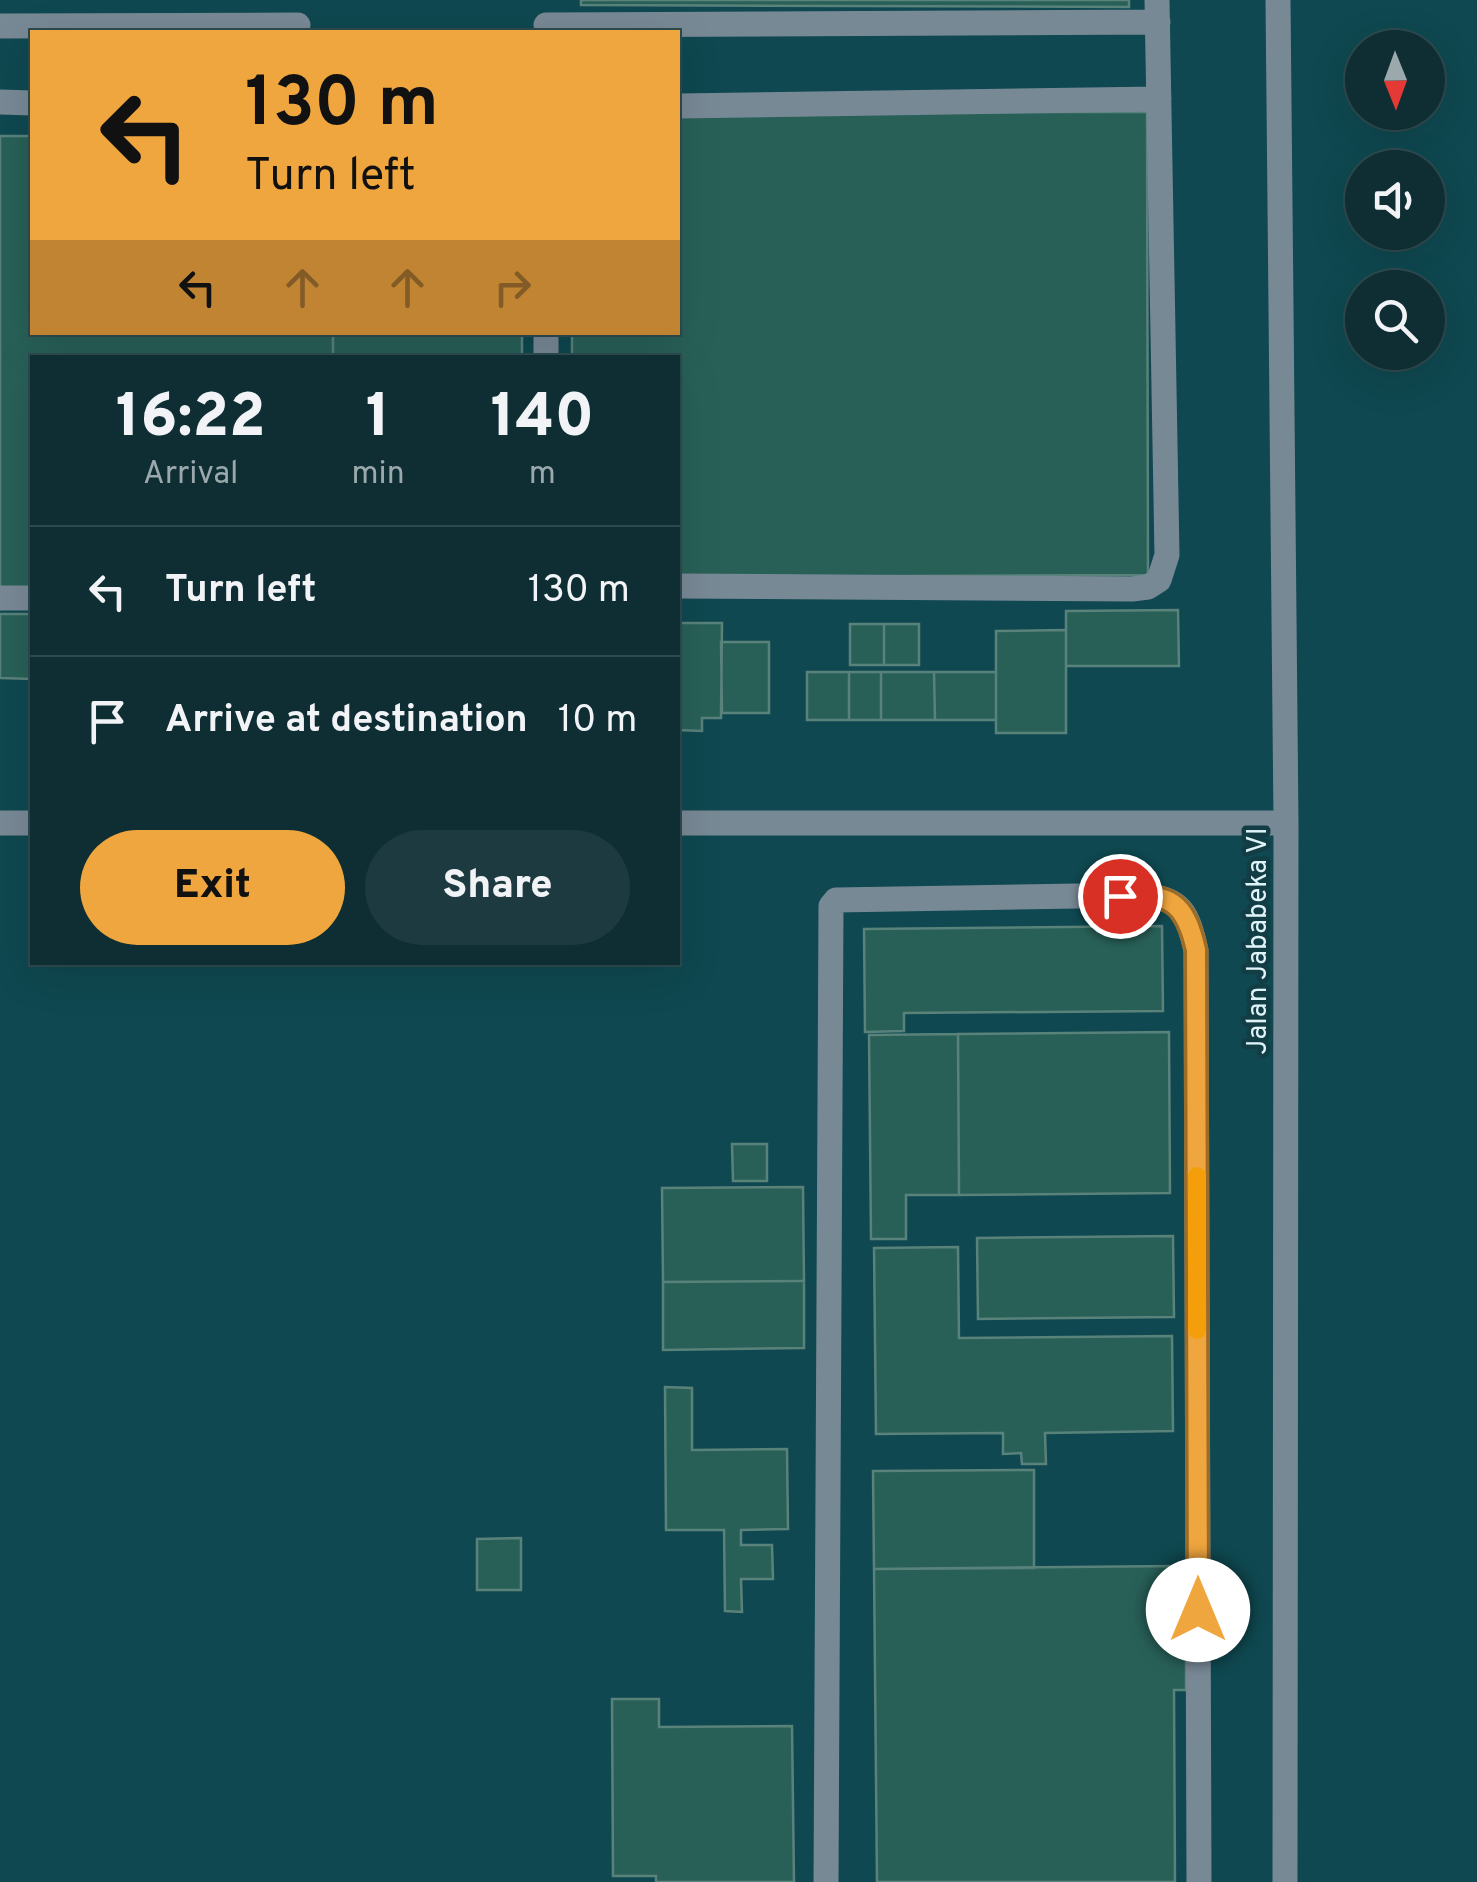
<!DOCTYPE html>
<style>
:root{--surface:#0e2e34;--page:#1c3a40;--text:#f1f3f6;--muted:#9ba8ac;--line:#2e4a4f;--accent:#f0a63f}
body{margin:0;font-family:Overpass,sans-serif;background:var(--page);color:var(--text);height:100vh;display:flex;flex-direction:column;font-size:38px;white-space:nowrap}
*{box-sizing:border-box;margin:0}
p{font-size:32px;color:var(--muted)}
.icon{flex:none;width:55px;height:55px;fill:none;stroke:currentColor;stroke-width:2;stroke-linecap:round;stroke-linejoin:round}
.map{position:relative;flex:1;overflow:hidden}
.sheet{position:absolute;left:30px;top:355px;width:650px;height:610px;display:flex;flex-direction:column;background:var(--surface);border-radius:0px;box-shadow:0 10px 40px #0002,0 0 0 2px var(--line)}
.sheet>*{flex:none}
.banner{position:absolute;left:30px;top:30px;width:650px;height:305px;border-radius:0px;box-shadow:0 10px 40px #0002,0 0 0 2px var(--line);background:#f0a63f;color:#111;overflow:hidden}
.needle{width:65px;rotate:179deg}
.buttons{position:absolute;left:1345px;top:30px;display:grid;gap:20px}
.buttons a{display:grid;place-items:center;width:100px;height:100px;border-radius:50%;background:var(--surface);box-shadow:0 10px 40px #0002,0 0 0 2px var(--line);font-size:50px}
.pin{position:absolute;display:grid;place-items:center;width:85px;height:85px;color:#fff;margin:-42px;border:5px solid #fff;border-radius:50%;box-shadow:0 2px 10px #0007}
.me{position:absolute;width:110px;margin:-55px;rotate:0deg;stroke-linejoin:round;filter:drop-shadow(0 0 8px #0008)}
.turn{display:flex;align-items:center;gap:35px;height:210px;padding:0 50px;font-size:45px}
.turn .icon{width:130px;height:130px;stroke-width:2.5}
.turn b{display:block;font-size:70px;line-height:85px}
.lanes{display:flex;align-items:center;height:95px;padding:0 50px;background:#0003;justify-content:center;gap:50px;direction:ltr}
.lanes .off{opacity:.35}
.eta{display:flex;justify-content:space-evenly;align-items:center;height:170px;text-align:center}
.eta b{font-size:60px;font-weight:800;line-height:70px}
.cta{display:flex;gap:20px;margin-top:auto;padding:20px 50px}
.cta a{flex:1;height:115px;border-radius:60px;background:var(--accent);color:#111;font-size:40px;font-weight:800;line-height:115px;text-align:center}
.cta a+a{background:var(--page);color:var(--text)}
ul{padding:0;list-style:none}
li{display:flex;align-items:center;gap:30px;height:130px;padding:0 50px;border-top:2px solid var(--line)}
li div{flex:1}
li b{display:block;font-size:38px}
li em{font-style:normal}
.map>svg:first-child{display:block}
.built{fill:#0f4850;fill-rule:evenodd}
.building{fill:#286058;stroke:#59827b;stroke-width:2.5}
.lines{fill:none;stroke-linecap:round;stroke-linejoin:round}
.minor{stroke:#788996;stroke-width:25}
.route-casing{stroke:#9c6c29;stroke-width:25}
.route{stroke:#f0a63f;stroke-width:18}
.slow{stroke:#f59e0b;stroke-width:18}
.labels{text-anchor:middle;stroke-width:9;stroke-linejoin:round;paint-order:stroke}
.street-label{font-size:28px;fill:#dff4f9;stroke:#133d45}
</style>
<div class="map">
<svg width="1477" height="1882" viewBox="0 0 1477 1882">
<rect width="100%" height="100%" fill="#133d45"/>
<path class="built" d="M0 0H1477V1882H0ZM32 32H678V332H32ZM1362 48H1428V112H1362ZM1362 168H1428V232H1362ZM1362 288H1428V352H1362ZM32 358H678V962H32Z"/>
<path class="building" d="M581 0H1129V7L581 5Z
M678 112H1147L1148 575 678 577V358H572V332H678Z
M0 136H32V332H333V358H32V588H0Z
M333 332H522V358H333Z
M1178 610 1179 666H1066V611Z
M0 614H32V679L0 678Z
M678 623H722L721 718H702V731L678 730Z
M850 624H884V665H850Z
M884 624H919V665H884Z
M1066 630V733H996V631Z
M721 642H769V713H722Z
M807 672H849V720H807Z
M849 672H881V720H849Z
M881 672H934L935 720H881Z
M934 672H996V720H935Z
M1162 926 1163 1011 904 1013V1031L865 1032 864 929Z
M1169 1032 1170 1193 959 1195 958 1034Z
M958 1034 959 1195H906V1239H871L869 1035Z
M732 1144H767V1181H733Z
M803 1187 804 1281 663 1282 662 1188Z
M1173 1236 1174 1317 978 1319 977 1238Z
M958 1247 959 1338 1172 1336 1173 1431 1045 1433 1046 1464H1022L1021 1453 1003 1454V1433L876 1434 874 1248Z
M804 1281V1348L663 1350V1282Z
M665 1387 692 1388V1450L787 1449 788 1529 741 1530V1545H772L773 1579H741L742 1612 725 1611 724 1530H666Z
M1034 1470V1568L874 1569 873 1471Z
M521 1538V1590H477V1539Z
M1173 1566 1174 1650 1186 1649V1690H1174L1175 1882H877L874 1569Z
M612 1699H659V1727L792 1726 794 1882H656V1876H613Z"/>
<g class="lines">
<path class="minor" d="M1278 0 1286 823 1285 1882
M546 25 1158 22
M0 26 298 25
M0 102 32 103
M678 106 1159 99
M546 358V332
M678 586 1132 589 1148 587 1159 580 1167 555 1157 0
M0 598H32
M0 823H32
M678 823H1286
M826 1882 831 906 836 900 1140 895C1181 897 1188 913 1196 951L1199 1882"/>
</g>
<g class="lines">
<g class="route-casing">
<path id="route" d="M1120 896C1170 893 1185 901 1196 950L1198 1610"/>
</g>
<use href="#route" class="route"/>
<path class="slow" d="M1197 1176V1330"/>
</g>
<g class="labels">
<g class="street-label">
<text transform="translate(1256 941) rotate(-90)" y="10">Jalan Jababeka VI</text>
</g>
</g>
</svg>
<div class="buttons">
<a><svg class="needle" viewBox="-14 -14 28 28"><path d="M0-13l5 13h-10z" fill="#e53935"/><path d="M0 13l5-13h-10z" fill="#9ba8ac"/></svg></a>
<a><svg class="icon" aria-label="sound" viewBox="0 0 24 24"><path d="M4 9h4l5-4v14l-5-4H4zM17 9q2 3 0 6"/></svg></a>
<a><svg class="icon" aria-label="search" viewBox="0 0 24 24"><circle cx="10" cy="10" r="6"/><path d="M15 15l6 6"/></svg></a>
</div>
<div class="pin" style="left:1120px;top:896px;background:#d93025"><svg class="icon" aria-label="arrive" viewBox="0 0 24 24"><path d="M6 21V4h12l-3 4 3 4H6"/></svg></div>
<svg class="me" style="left:1198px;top:1610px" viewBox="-20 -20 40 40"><circle r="19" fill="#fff"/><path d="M0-13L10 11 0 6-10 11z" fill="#f0a63f"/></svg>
<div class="banner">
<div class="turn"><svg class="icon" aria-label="left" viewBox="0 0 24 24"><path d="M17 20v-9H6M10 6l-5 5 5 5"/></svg><div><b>130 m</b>Turn left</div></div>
<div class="lanes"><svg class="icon" aria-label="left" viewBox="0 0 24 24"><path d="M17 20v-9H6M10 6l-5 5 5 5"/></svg><svg class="icon off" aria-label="ahead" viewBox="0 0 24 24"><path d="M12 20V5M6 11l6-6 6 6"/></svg><svg class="icon off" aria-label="ahead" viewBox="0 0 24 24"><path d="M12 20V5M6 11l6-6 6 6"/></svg><svg class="icon off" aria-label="right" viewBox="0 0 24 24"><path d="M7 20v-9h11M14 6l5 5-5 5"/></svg></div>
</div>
<section class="sheet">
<div class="eta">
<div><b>16:22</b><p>Arrival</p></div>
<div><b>1</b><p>min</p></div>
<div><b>140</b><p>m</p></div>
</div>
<ul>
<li><svg class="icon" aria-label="left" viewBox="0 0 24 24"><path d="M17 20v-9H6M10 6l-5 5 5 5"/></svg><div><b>Turn left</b></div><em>130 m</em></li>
<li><svg class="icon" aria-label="arrive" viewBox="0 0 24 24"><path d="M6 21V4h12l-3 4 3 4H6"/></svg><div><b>Arrive at destination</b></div><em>10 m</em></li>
</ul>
<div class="cta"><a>Exit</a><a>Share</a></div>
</section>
</div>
